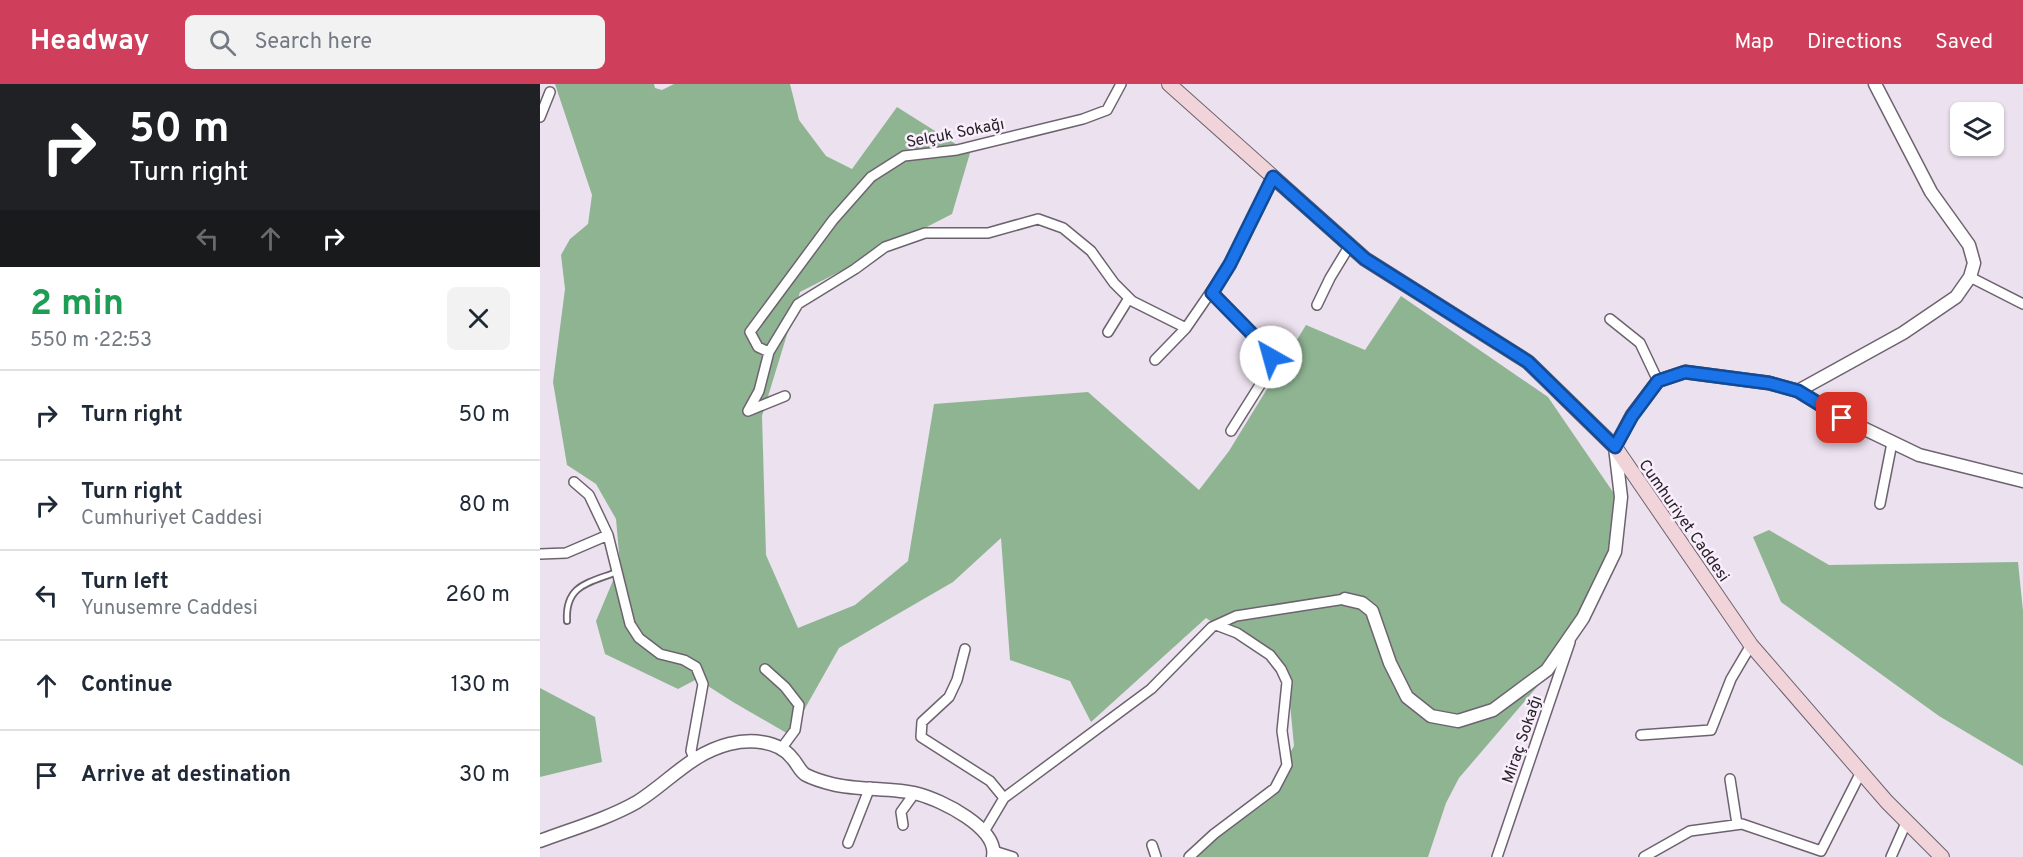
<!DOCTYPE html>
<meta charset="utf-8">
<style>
:root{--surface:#fff;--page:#f2f2f3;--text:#1f2937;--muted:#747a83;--line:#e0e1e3;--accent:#cf3f5c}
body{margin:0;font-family:Overpass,sans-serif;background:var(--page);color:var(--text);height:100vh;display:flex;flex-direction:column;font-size:22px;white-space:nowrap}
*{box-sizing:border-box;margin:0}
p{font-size:20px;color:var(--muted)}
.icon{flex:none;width:33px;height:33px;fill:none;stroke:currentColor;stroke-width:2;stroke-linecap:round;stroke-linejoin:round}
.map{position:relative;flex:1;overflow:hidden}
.sheet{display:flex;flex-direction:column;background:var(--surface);width:540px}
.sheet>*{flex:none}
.banner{background:#202124;color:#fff;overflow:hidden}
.fabs{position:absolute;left:1410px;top:18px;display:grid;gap:12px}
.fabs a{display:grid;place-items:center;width:54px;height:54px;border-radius:9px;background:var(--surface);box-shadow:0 2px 4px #0004;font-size:30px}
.pin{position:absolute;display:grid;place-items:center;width:51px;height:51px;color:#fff;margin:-26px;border-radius:12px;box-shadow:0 3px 9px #0006}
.me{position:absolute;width:66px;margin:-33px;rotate:322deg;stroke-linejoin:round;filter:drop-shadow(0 0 4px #0008)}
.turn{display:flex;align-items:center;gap:21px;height:126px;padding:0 30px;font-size:27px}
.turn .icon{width:78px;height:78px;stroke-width:2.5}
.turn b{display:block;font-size:42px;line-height:51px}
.lanes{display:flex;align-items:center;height:57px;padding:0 30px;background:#0003;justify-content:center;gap:30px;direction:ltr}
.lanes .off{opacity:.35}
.round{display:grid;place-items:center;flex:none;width:63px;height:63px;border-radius:9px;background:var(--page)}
.headline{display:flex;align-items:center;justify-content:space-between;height:102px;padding:0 30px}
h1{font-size:36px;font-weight:700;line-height:45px;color:#1e9e55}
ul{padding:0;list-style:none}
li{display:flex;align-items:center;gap:18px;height:90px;padding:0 30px;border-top:2px solid var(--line)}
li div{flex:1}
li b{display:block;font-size:22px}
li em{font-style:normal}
header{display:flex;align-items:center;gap:36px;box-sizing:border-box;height:84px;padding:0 30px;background:var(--accent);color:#fff}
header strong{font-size:28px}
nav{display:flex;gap:33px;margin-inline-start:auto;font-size:21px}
.search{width:420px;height:54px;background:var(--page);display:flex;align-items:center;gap:15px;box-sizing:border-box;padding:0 21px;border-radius:9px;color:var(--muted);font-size:22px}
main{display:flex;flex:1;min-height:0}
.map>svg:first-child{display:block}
.forest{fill:#8eb492}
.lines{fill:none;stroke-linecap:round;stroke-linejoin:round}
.service-casing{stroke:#6d636f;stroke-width:8}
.minor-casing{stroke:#6d636f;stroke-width:12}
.tertiary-casing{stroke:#6d636f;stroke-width:15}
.secondary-casing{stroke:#6d636f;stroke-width:16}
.service{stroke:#fff;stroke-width:4.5}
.minor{stroke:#fff;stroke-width:9}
.tertiary{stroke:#fff;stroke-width:12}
.secondary{stroke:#f1d4d9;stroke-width:14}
.route-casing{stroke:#114b97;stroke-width:15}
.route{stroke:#1a73e8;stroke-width:10}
.labels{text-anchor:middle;stroke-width:5;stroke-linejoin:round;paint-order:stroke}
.street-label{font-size:16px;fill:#262227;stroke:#f9eefb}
</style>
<header>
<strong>Headway</strong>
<div class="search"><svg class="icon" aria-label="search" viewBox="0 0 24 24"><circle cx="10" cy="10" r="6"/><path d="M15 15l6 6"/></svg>Search here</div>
<nav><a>Map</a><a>Directions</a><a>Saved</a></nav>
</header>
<main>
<section class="sheet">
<div class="banner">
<div class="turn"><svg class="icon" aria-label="right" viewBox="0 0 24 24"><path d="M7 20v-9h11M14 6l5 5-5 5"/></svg><div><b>50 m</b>Turn right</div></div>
<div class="lanes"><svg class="icon off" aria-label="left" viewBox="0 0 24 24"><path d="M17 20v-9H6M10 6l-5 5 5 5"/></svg><svg class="icon off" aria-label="ahead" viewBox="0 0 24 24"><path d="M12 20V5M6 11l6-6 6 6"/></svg><svg class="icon" aria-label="right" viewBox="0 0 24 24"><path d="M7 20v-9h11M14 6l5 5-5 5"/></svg></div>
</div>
<div class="headline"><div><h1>2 min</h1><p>550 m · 22:53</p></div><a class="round"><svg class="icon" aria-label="close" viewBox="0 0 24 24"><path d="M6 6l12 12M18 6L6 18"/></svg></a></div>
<ul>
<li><svg class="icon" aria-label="right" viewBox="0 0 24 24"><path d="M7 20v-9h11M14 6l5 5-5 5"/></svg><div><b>Turn right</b></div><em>50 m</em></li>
<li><svg class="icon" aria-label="right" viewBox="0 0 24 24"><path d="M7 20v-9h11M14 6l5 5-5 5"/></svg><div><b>Turn right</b><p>Cumhuriyet Caddesi</p></div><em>80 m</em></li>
<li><svg class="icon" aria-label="left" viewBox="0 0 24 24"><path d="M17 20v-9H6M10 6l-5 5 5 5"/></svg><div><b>Turn left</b><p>Yunusemre Caddesi</p></div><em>260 m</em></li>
<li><svg class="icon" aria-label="ahead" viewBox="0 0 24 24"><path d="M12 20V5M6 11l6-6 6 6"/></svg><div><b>Continue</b></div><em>130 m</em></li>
<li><svg class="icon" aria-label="arrive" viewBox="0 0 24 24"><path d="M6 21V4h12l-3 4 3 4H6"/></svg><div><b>Arrive at destination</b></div><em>30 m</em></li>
</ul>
</section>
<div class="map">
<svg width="1483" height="773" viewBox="0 0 1483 773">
<rect width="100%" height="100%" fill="#ece1ee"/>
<path class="forest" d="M15 0H114L115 4 122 6 134 0H250L259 36 286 72 312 85 357 23 430 69 412 130 260 208 222 332 226 471 258 544 315 521 368 477 394 320 548 308 659 406 689 367 766 241 825 266 861 212 1008 313 1075 411 1067 483 1002 597 919 694 906 719 888 773H653L729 704 754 662 747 588 666 534 551 638 530 597 470 576 461 454 413 498 299 564 250 651 193 618 157 595 138 605 65 570 56 537 80 480 76 435 56 400 27 381 13 298 25 205 21 171 30 155 48 140 52 111Z
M1229 446 1289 481 1478 478 1483 527V682L1399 632 1241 518 1213 453Z
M0 604 55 633 62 678 0 693Z"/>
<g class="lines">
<g class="service-casing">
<path id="service" d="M27 537C25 501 48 499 77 488"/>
</g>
<g class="minor-casing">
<path id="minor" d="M581 0 567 26 543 35 417 66 364 72 331 93 293 136 210 248 218 263 229 268 258 220 315 185 345 163 385 149H448L498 135 523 144 551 167 574 199 592 217 646 244
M0 33 10 8
M1430 193 1483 220
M672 209 723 261 731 273 725 293 691 347
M777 221 790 194 810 161
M1070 235 1100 259 1118 297
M568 248 589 214
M229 268 219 307 208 327 245 312
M615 276 646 244 690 180 733 93
M34 398 49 411 68 451 90 540 99 554 120 570 144 576 156 583 163 600 151 667 154 674
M1340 420 1352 359
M0 470 26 469 68 451
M425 565 417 596 409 613 382 638 381 653 450 697 464 714
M225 585 245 603 259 621 255 646 241 665
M1101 651 1171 646 1191 595 1211 561
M1190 695 1197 740
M363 741 361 728 374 710
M445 746 464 714 611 605 672 543 696 532 805 515
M308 759 330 703
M612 761 616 773
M454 767 473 773
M649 773 674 750 735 704 747 681 742 647 747 598 741 585 730 571 697 549 676 541
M957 773 1030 558
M1104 773 1150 747 1202 740 1281 767 1321 688
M1351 773 1366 739"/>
</g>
<g class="tertiary-casing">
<path id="tertiary" d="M1258 307 1363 249 1416 213 1430 193 1434 179 1429 161 1391 108 1335 0
M805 515 822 519 832 527 850 579 867 613 891 632 918 637 953 626 1007 586 1043 534 1075 468 1081 413 1075 363 1092 331 1118 297 1145 288 1229 299 1258 307 1302 334 1379 371 1483 397
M0 757C32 745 67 735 97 718 129 698 150 670 189 660 210 655 238 656 252 674 257 679 260 688 266 691 274 695 284 698 292 700 320 707 351 703 378 710 401 716 459 744 453 773"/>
</g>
<g class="secondary-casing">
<path id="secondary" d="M629 0 825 175 988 278 1075 363 1211 561 1347 718 1402 773"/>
</g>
<use href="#service" class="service"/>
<use href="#minor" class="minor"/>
<use href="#tertiary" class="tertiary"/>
<use href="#secondary" class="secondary"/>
</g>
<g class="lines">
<g class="route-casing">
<path id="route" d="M731 273 723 261 672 209 690 180 733 93 825 175 988 278 1075 363 1092 332 1118 297 1145 288 1229 299 1258 307 1302 334"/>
</g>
<use href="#route" class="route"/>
</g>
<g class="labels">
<g class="street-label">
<text transform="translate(415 48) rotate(-11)" y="6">Selçuk Sokağı</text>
<text transform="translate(1145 436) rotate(55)" y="6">Cumhuriyet Caddesi</text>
<text transform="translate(981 655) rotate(-71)" y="6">Miraç Sokağı</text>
</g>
</g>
</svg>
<div class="fabs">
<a><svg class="icon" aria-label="layers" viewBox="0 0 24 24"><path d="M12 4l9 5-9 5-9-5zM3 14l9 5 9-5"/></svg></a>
</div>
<div class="pin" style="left:1302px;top:334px;background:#d93025"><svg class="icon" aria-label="arrive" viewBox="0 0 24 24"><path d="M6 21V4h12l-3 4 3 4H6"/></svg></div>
<svg class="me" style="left:731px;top:273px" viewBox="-20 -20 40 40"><circle r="19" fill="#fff"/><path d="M0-13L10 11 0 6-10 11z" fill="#1a73e8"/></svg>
</div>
</main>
